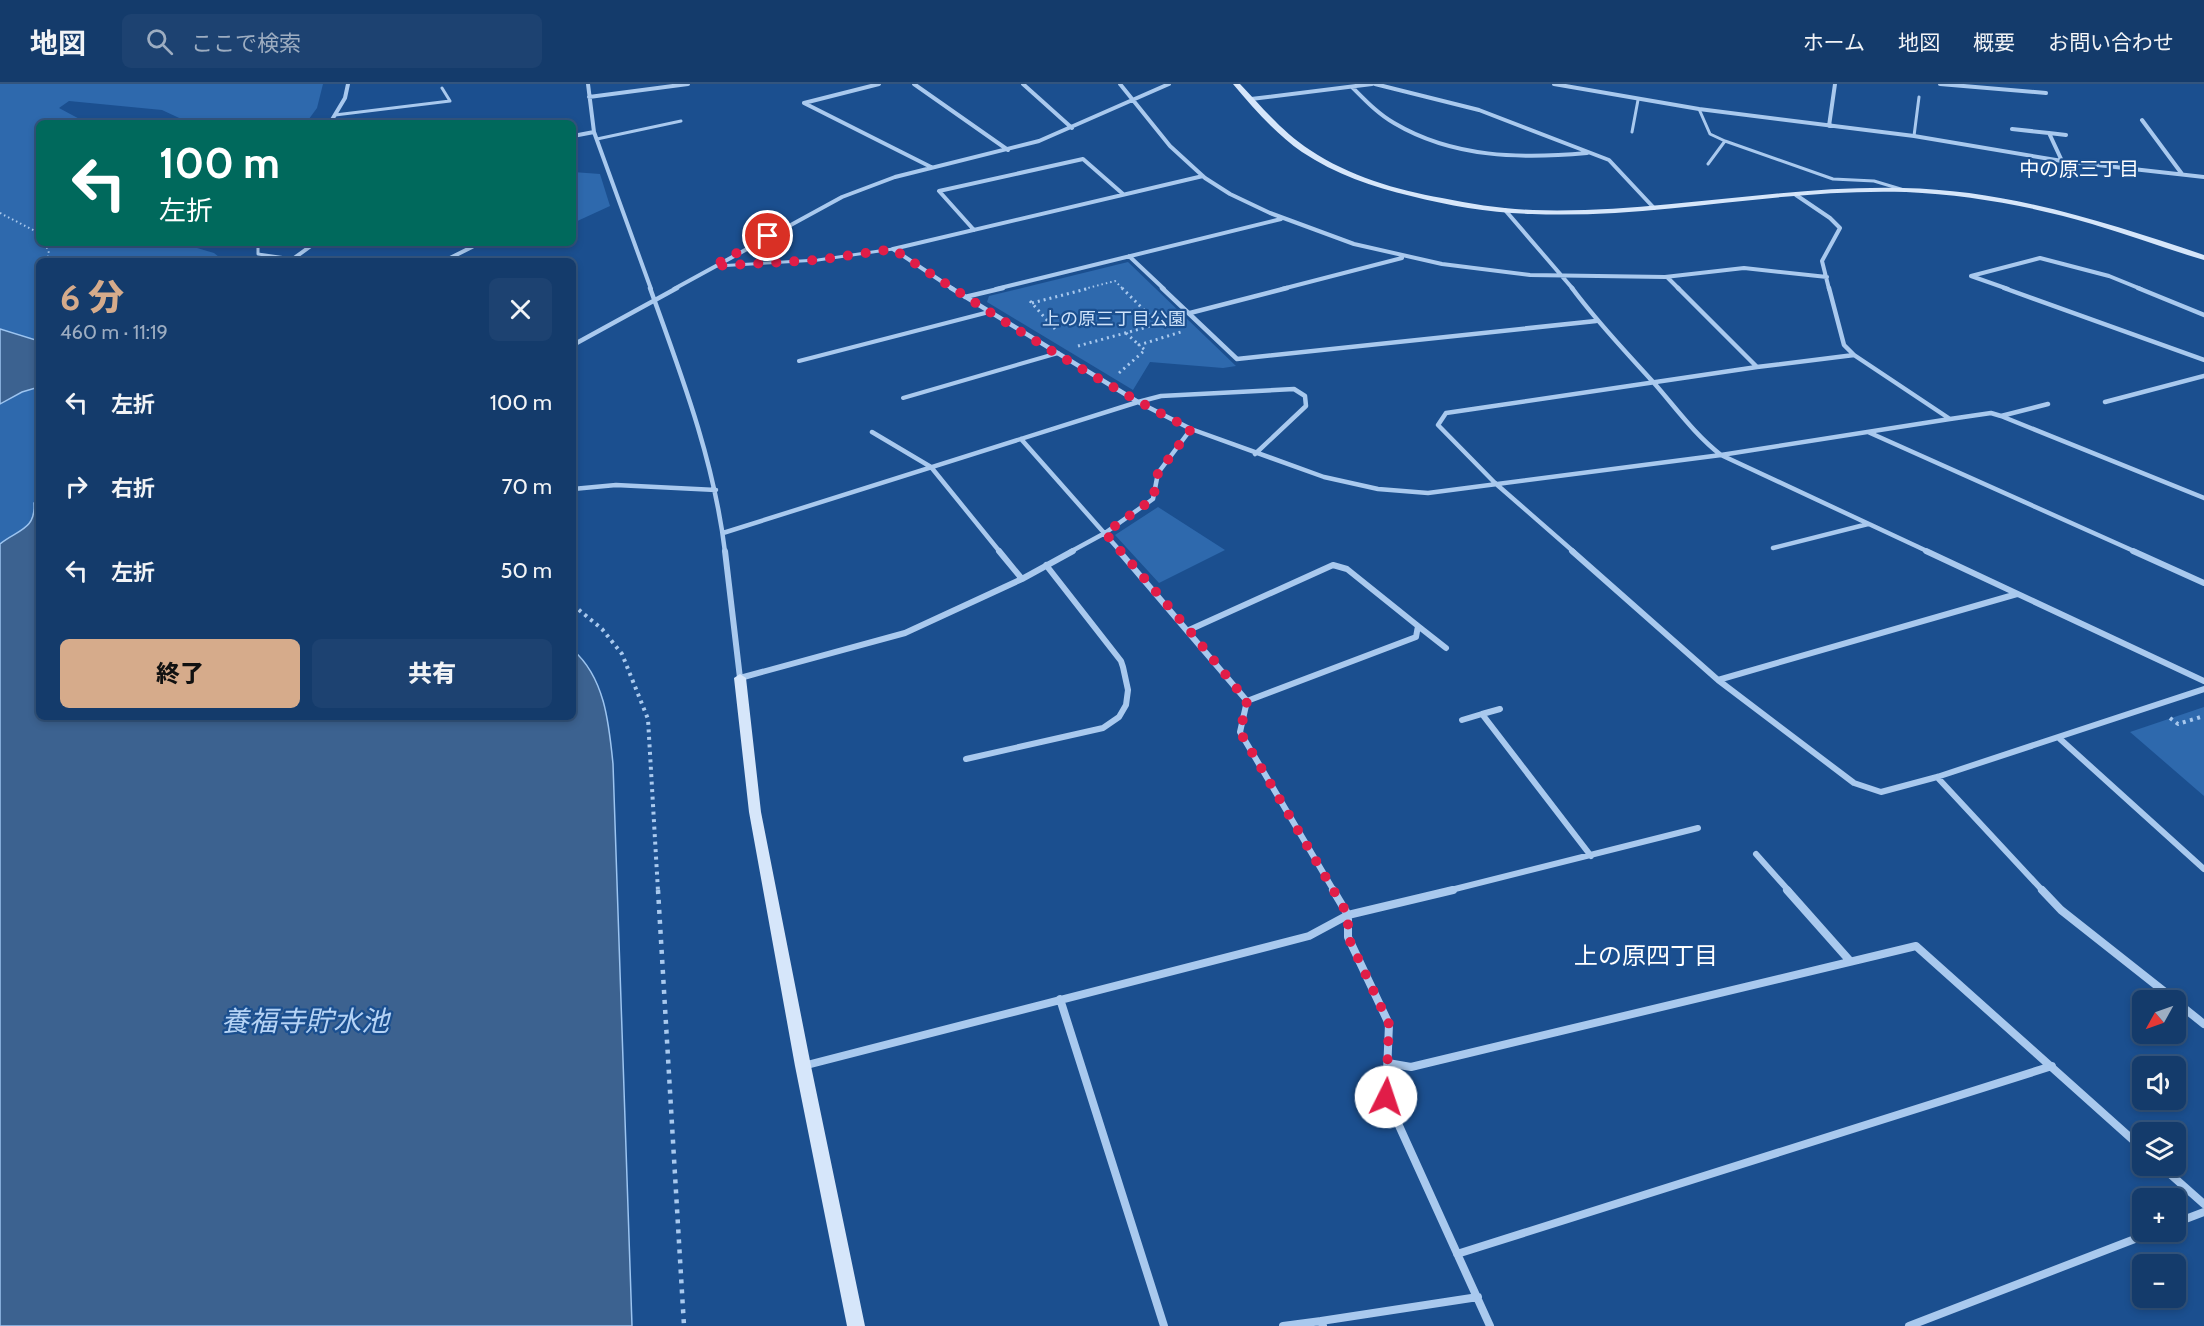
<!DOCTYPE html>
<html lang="ja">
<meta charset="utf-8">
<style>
:root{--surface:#143b6b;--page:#1d4271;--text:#f1f3f6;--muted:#9dadc1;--line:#33557e;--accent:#d6ab8b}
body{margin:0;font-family:Cabin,"Noto Sans JP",sans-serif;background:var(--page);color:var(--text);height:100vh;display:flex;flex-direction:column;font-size:22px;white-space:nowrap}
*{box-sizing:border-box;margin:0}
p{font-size:20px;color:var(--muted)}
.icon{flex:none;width:33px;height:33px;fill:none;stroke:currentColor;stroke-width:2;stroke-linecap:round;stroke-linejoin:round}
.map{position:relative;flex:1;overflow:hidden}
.side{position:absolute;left:36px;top:174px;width:540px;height:462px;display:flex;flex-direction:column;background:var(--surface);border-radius:9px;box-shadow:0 3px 9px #0003,0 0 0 2px var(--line)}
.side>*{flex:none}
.guide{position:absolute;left:36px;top:36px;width:540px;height:126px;border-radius:9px;box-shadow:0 3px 9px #0003,0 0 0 2px var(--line);background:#00695c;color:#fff;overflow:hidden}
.needle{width:39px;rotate:230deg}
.buttons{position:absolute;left:2132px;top:906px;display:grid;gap:12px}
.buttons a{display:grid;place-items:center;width:54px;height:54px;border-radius:9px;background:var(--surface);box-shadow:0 3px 9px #0003,0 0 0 2px var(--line);font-size:30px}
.pin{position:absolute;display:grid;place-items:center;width:51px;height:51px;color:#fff;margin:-26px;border:3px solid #fff;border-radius:50%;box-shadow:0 2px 6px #0007}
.me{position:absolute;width:66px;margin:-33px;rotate:4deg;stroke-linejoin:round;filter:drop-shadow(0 0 4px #0008)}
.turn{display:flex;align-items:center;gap:21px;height:126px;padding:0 24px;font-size:27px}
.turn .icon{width:78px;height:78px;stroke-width:2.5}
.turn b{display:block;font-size:42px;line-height:51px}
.round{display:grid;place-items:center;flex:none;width:63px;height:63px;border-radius:9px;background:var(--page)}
.summary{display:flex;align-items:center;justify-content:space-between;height:102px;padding:0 24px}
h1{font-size:36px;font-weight:800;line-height:45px;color:var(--accent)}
.cta{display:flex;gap:12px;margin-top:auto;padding:12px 24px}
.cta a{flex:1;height:69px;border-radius:9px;background:var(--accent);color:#111;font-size:24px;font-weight:800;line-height:69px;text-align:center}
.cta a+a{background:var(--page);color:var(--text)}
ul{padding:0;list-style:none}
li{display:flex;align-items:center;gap:18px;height:84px;padding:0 24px}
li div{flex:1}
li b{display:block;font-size:22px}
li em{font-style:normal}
header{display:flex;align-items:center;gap:36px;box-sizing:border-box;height:84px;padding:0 30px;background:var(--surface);border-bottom:2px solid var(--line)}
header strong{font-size:28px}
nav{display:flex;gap:33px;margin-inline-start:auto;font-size:21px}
.search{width:420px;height:54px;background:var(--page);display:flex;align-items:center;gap:15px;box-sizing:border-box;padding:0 21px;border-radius:9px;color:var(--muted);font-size:22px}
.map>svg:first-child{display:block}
.green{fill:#2e69ad}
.water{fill:#3c6290;stroke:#9cc4f0;stroke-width:1.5}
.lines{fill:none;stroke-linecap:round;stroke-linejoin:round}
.path-far3{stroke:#a9c9ee;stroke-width:2;stroke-dasharray:1.5 3;stroke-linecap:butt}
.path-far2{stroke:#a9c9ee;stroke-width:3;stroke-dasharray:2 4;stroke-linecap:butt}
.path-far1{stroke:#a9c9ee;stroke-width:4;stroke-dasharray:3 4.5;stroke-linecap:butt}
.path{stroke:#a9c9ee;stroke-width:4.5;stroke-dasharray:4 6;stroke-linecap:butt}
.lane-far1{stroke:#a9c9ee;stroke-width:3}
.lane{stroke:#a9c9ee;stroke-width:4}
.street-far3{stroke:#a9c9ee;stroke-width:4}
.street-far2{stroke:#a9c9ee;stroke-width:4.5}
.street-far1{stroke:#a9c9ee;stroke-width:6}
.street{stroke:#a9c9ee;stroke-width:8}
.secondary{fill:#d6e6fa;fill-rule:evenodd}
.route{stroke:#e11d48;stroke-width:10;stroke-dasharray:0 18}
.labels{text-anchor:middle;stroke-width:4.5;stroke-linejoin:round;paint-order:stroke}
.far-park-label{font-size:18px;fill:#cfe3fa;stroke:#1b4f8f}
.far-neighbourhood-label{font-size:20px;fill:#fff;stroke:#1b4f8f}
.neighbourhood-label{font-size:24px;fill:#fff;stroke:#1b4f8f}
.near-water-label{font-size:28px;font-style:italic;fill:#b5d3f5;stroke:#1b4f8f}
</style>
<header>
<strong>地図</strong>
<div class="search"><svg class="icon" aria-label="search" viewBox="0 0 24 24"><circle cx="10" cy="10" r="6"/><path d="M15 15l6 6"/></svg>ここで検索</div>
<nav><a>ホーム</a><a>地図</a><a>概要</a><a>お問い合わせ</a></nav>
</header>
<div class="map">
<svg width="2204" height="1242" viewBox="0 0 2204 1242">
<rect width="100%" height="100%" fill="#1b4f8f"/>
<path class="green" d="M0 0H323L317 24 306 39H190L162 26 69 17 59 24 87 39H39V159H180L214 169 224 177H39V257L0 245Z
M573 88 600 90 610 122 573 139Z
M1128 178 1236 282 1223 284 1150 278 1133 306 987 218 989 212Z
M39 303V414L34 419C36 446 17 446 0 460V320L22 308Z
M1158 423 1225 466 1159 499 1115 451Z
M2204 623V712L2130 648Z"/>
<path class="water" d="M0 245 39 257V303L22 308 0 320Z
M39 414V633H573V566C605 594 609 640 613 680L632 1242H0V460C17 446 36 446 34 419Z"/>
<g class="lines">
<path class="path-far3" d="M0 129 39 149
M45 159 49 169 47 177
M1084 205 1115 197 1123 205"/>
<path class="path-far2" d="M39 204 36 212 39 215
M1030 217 1055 245
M1032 219 1090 204
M1126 249 1139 261
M1078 262 1158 240 1122 204
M1119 289 1145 266 1139 261 1184 247"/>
<path class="path-far1" d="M573 521 602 545 622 570 648 635 658 807
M2170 634 2178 640 2204 632"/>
<path class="path" d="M658 806 684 1242"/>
<path class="lane-far1" d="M1699 25 1710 50 1725 57 1833 95 1874 97 1904 106
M335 31 450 17 442 4
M1632 48 1638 16
M1914 52 1919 13
M597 55 681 37
M1708 80 1725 57
M258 159V170L293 175
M717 182 818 176 893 165"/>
<path class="lane" d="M799 277 989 228
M903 314 1058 269"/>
<path class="street-far3" d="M588 0 594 48 651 205
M879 0 804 19 931 83
M914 0 1008 66
M1023 0 1072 44
M1120 0 1170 62 1205 94 1230 110 1270 129 1354 160 1442 180 1530 191 1665 193 1744 184 1827 193
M1375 0 1479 26 1609 76 1654 124
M1554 0 1699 25 1914 52 2062 77 2204 93
M1940 0 2046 9
M1352 3C1365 16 1378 30 1394 39 1453 74 1521 75 1587 69
M589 13 688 0
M1251 15 1372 0
M2142 36 2182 90
M330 39 345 14 348 0
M1829 42 1835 0
M2012 45 2049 49
M573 52 594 48
M2062 77 2049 49 2066 51
M1796 111 1830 134 1840 144 1822 177 1829 205
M1505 126 1573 205
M974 146 939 107 1083 75 1123 110
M893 165 1203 92
M893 165 953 205
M1129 172 1164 205
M293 175 306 177
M290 177 315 159
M444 177 472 163
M1971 192 2008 205
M1971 192 2040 174 2109 192 2141 205
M1667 193 1679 205
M674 205 842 113 895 93 1039 57 1169 0
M996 205 1281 135
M1282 205 1402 174"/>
<path class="street-far2" d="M650 204C681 290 714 376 725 468
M1162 204 1237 275 1596 237
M1572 204C1597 238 1626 268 1654 299 1676 324 1695 351 1721 371L1929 468
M2004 204 2204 276
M2138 204 2204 231
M965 213 1003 204
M1190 229 1287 204
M573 261 677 204
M1757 283 1854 271
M1138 318 1191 345 1324 393 1378 405 1428 409 1721 371 1950 335 1854 271 1844 261 1829 204
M1138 318 1161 312 1294 305 1305 312 1306 322 1255 370
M2105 318 2204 292
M2001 332 2204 414
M1950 335 1991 329 2001 332 2048 320
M872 348 931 383 1000 468
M1868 348 2136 468
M1021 355 1121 468
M573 405 616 401 716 406
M723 449 1138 318 951 204
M1773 464 1868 440
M1070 468 1105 449 1153 415 1158 389 1191 345
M1574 468 1495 399 1438 341 1446 329 1757 283 1678 204"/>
<path class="street-far1" d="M725 467 740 594 905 549 1022 495 1073 467
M999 467 1022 495
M1119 467 1247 617 1240 648 1334 807
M1572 467 1718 596 1854 699 1881 708 1937 693 2204 605
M1926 467 2204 597
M2133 467 2204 499
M1418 542 1446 564
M1189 546 1333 481 1347 485 1418 542 1416 553 1247 617
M1718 596 2017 510
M1482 630 1500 625
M1462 636 1482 630 1591 772
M2059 654 2204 785
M966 675 1103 644 1119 633 1126 621 1128 606 1123 583 1121 577 1046 481
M1937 693 2043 807
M1756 770 1789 807
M1447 807 1698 744"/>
<path class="street" d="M1333 806 1348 831V853L1389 940 1386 1013 1490 1242
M1787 806 1850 877
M2042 806 2061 826 2175 916
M1060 915 1164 1242
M2175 917 2204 940
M1388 979 1411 983 1916 862 2142 1064
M803 982 1309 852 1348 831 1453 806
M2161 1082 2204 1120
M2175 1139 2204 1128
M1457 1170 2052 982
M1321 1237 1478 1213
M1283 1242 1321 1237 1323 1242
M1909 1242 2153 1148"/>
<path class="secondary" d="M1233 0H1240C1262 23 1282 48 1310 66 1349 92 1396 106 1442 114 1472 120 1502 125 1533 126 1657 130 1779 101 1903 104 2007 106 2106 138 2204 171V176C2166 165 2130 151 2092 140 2031 122 1969 111 1906 108 1781 104 1657 135 1532 130 1492 129 1450 122 1411 112 1373 103 1335 90 1302 68 1276 50 1253 24 1233 0Z
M740 590 746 594 761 728 811 982 865 1242H847L795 982 749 728 734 594Z"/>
</g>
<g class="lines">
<path class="route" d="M768 152 713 182 818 176 893 165C990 229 1088 293 1191 345L1158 389 1153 415 1105 449 1189 546 1247 617 1240 648 1348 831V853L1389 940 1386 1013"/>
</g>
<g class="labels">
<g class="far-park-label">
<text x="1114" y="241">上の原三丁目公園</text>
</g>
<g class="far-neighbourhood-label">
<text x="2079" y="92">中の原三丁目</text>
</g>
<g class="neighbourhood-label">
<text x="1646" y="880">上の原四丁目</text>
</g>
<g class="near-water-label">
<text x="305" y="947">養福寺貯水池</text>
</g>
</g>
</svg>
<div class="buttons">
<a><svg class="needle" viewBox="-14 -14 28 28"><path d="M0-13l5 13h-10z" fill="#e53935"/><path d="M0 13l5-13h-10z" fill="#9dadc1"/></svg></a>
<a><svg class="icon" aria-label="sound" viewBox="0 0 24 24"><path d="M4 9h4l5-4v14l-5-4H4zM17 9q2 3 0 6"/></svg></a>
<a><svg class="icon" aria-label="layers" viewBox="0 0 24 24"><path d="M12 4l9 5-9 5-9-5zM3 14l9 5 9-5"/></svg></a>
<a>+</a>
<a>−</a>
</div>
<div class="pin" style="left:768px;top:152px;background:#d93025"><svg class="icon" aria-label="arrive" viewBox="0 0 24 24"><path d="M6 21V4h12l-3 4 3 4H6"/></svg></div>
<svg class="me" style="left:1386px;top:1013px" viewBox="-20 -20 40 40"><circle r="19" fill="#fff"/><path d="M0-13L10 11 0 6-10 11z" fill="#e11d48"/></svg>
<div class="guide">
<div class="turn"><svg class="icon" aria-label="left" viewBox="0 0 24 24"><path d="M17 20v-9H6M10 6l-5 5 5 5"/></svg><div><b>100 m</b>左折</div></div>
</div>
<section class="side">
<div class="summary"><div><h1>6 分</h1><p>460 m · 11:19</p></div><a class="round"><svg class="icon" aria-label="close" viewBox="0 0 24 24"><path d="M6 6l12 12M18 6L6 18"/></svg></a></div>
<ul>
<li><svg class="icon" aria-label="left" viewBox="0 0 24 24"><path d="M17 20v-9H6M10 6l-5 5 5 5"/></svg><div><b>左折</b></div><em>100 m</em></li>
<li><svg class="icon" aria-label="right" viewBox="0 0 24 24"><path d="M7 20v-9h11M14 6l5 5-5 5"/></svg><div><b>右折</b></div><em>70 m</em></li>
<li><svg class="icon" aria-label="left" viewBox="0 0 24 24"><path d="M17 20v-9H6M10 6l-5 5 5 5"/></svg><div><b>左折</b></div><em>50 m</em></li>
</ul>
<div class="cta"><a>終了</a><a>共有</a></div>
</section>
</div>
